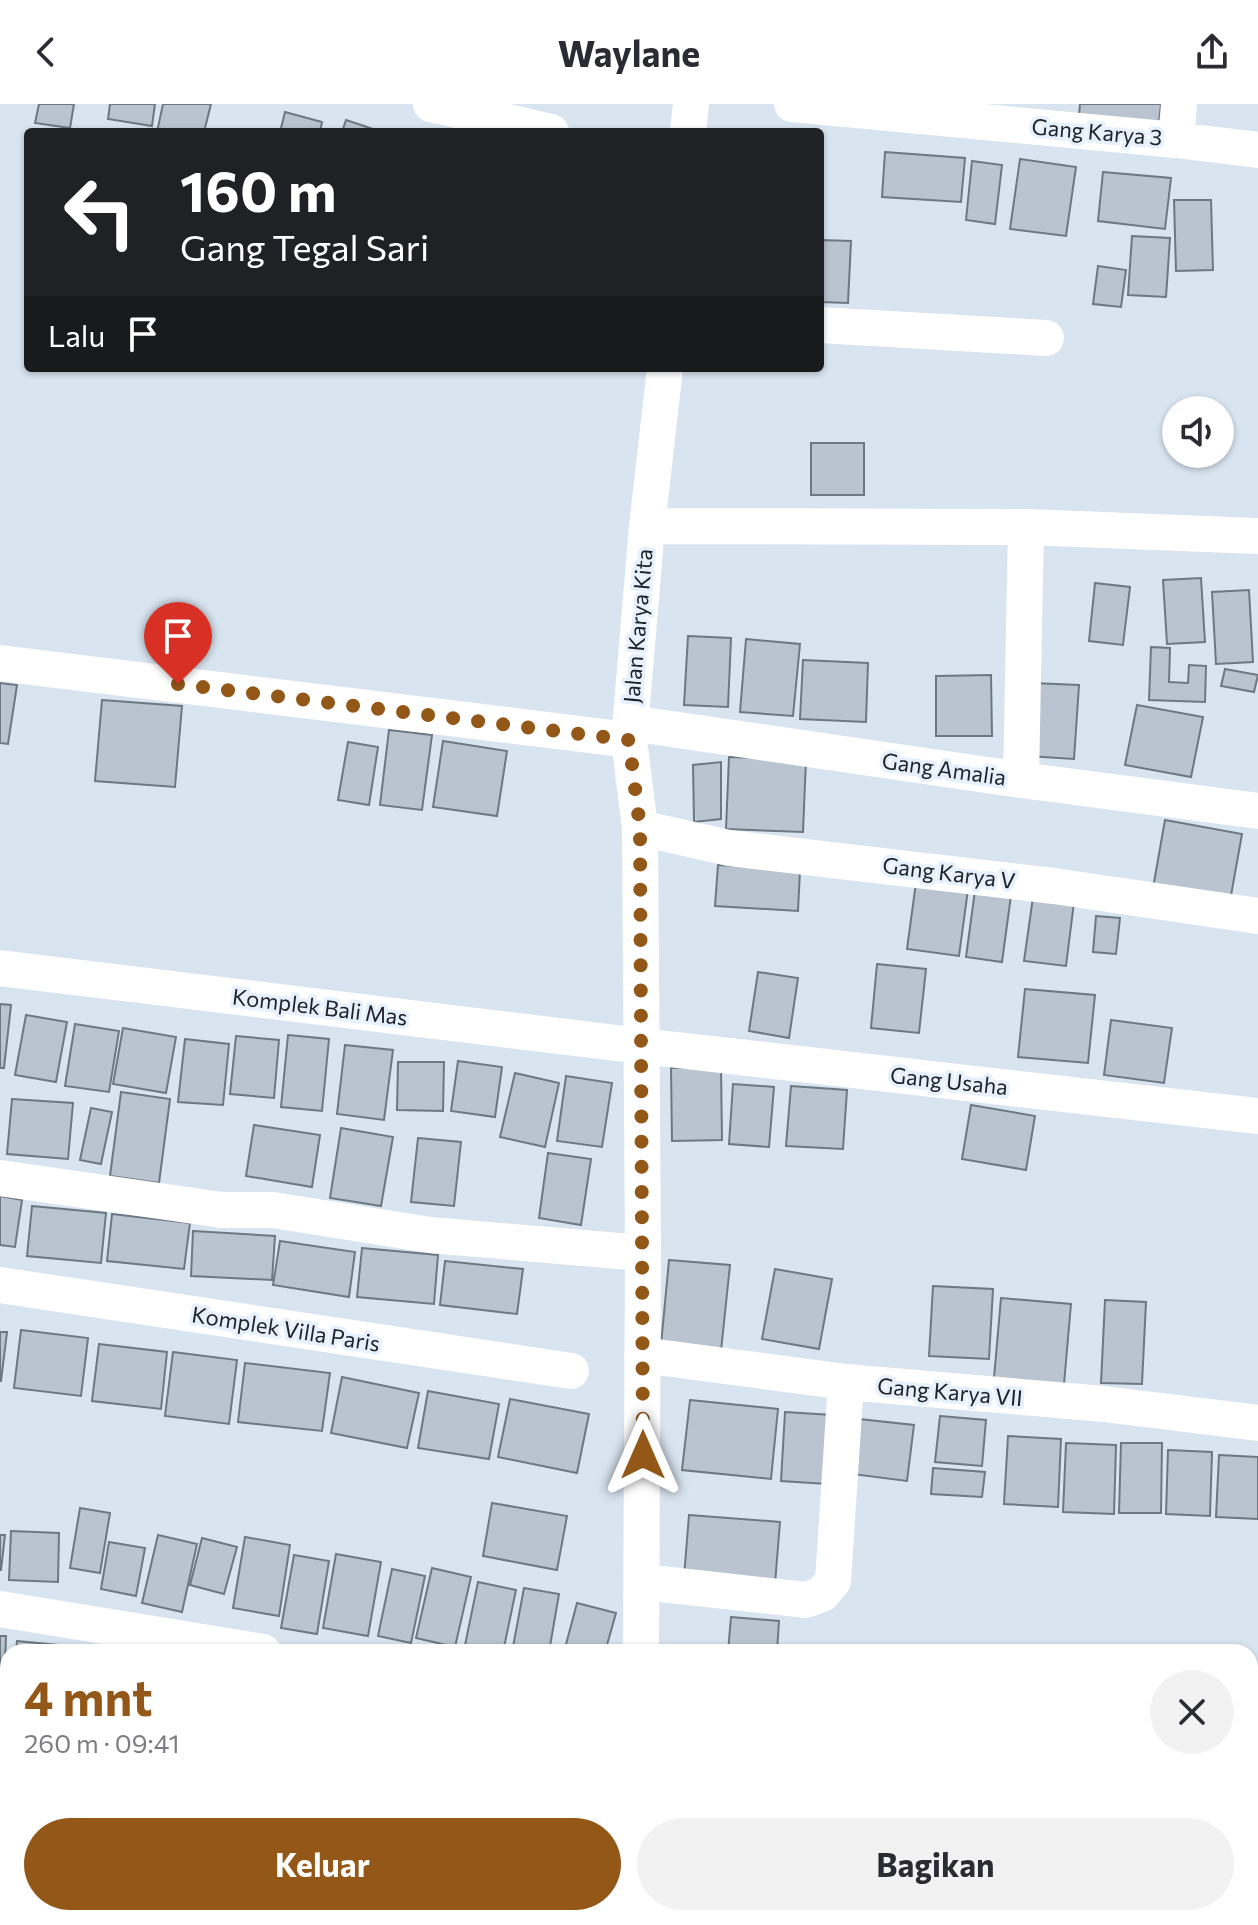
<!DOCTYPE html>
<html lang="id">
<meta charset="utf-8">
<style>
:root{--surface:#fff;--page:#f2f2f3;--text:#2b2b33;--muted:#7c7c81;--accent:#935718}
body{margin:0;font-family:Commissioner,sans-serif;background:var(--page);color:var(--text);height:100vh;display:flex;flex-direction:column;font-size:30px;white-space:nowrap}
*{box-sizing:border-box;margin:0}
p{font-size:26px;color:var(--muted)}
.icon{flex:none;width:44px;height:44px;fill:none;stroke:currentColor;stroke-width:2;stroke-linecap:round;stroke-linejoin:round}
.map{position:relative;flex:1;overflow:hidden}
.details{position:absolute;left:0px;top:1540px;width:1258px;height:282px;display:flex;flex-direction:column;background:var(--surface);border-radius:24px 24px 0 0;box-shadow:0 2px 6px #0004}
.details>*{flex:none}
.guide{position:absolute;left:24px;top:24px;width:800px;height:244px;border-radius:8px;box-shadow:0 2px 6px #0004;background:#202124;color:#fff;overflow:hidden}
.controls{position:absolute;left:1162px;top:292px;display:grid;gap:16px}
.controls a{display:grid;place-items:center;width:72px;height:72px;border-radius:50%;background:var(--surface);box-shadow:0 2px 6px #0004;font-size:40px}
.pin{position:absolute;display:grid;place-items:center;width:68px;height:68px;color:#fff;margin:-82px -34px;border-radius:50% 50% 50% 0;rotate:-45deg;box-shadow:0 0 8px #0007}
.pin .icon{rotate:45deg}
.me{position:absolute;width:88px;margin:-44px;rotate:0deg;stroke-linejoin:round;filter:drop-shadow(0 0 6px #0008)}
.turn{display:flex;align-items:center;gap:28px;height:168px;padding:0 24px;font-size:36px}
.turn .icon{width:104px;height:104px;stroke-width:2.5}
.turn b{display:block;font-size:56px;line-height:68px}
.then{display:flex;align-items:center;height:76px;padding:0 24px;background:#0003;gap:16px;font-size:30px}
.round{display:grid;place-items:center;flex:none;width:84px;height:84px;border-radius:42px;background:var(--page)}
.overview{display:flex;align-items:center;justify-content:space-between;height:136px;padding:0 24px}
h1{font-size:48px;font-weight:700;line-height:60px;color:var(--accent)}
.action{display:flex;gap:16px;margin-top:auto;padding:16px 24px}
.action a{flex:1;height:92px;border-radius:48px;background:var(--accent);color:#fff;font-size:32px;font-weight:700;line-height:92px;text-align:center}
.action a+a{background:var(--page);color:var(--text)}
header{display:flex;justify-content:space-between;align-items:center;height:104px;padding:0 24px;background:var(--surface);font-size:36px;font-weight:700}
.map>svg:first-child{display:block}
.building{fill:#b9c4d0;stroke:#6d7882;stroke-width:2}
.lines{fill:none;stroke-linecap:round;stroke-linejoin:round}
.minor{stroke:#fff;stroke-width:36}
.route{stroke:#935718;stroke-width:14;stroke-dasharray:0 25.2}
.labels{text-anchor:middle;stroke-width:7;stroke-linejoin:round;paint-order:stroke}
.street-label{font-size:22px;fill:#202429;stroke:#e6f1fd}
</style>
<header><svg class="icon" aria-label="back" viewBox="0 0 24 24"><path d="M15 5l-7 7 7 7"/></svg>Waylane<svg class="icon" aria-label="share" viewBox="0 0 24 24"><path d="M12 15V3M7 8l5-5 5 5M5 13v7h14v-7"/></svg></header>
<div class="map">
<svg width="1258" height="1821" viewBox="0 0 1258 1821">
<rect width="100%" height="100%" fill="#d8e4f0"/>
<path class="building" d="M39 0H74L70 24 35 19Z
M110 0H155L152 22 108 15Z
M163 0H211L204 28H157Z
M1080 0H1161L1158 28 1079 11Z
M285 8 322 18 320 28H280Z
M346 16 382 28H342Z
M885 48 965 54 961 98 882 93Z
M1020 55 1076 63 1066 132 1010 125Z
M972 57 1002 61 995 120 966 116Z
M1103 68 1171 74 1165 125 1098 117Z
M1174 96H1211L1213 166 1176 167Z
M1132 132 1170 134 1166 193 1128 191Z
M820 136 851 137 848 199 820 198Z
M1098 162 1126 166 1121 203 1093 200Z
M811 339H864V391H811Z
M1201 474 1205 538 1167 540 1163 476Z
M1095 479 1130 483 1123 541 1089 537Z
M1249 486 1253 558 1216 560 1212 488Z
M688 532 731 534 728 603 684 601Z
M746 535 800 540 793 612 740 608Z
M1151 543 1170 544 1169 578 1188 579 1189 561 1206 562 1205 598 1149 596Z
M803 556 868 559 866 618 800 615Z
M1225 565 1258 571 1254 588 1221 582Z
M991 571 992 632H936V572Z
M0 579 17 581 8 640 0 639Z
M1032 579 1079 581 1074 655 1027 652Z
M102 596 182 602 175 683 95 677Z
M1137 601 1203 613 1191 673 1125 661Z
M389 626 432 631 422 706 380 701Z
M443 637 507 647 497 712 433 703Z
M348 638 378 643 369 701 338 696Z
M729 653 806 655 803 728 726 725Z
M721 658V715L694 718 693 661Z
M1165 716 1242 730 1230 797 1153 784Z
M718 761 800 766 798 807 715 802Z
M917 771 969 778 959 852 907 845Z
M976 779 1012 784 1002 858 966 853Z
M1033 793 1074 798 1066 862 1024 857Z
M1096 812 1120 814 1116 850 1093 848Z
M877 860 926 865 919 929 871 924Z
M758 868 798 874 789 934 749 927Z
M1025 885 1095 891 1088 959 1018 953Z
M0 900 11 901 4 964H0Z
M26 911 67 918 56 978 15 971Z
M1111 916 1172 924 1164 979 1104 971Z
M75 920 119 927 109 988 65 982Z
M123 924 176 933 166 989 113 980Z
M288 931 329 935 322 1007 281 1003Z
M236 932 279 936 274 994 230 990Z
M185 935 229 940 223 1001 178 998Z
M345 941 393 946 384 1016 337 1010Z
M458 957 502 963 495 1013 451 1007Z
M398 958H444L443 1007 397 1006Z
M721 963 722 1036 672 1037 671 964Z
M515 969 559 979 545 1043 500 1033Z
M566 972 612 979 602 1043 557 1037Z
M733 980 774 983 769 1043 729 1040Z
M791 982 847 986 843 1045 786 1042Z
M121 988 170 995 159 1079 110 1072Z
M12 995 73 999 68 1055 7 1050Z
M971 1001 1035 1012 1026 1066 962 1055Z
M91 1004 112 1008 101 1060 80 1056Z
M254 1021 320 1031 312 1083 246 1072Z
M341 1024 393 1033 381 1102 330 1094Z
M418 1034 461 1038 454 1102 411 1098Z
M548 1049 591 1055 581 1121 539 1114Z
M0 1092 22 1096 15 1143 0 1141Z
M32 1102 106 1109 101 1159 27 1152Z
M112 1110 190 1119 184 1165 107 1157Z
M193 1127 275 1132 272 1176 191 1172Z
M280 1137 355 1148 349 1193 273 1181Z
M362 1144 438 1151 434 1200 357 1193Z
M669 1156 730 1161 721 1247 661 1241Z
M445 1157 523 1165 517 1210 440 1201Z
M775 1165 832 1175 819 1245 762 1235Z
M933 1182 993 1185 989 1255 929 1252Z
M1001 1194 1071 1200 1064 1280 994 1274Z
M1105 1196 1146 1198 1142 1280 1101 1279Z
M21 1226 88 1234 81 1292 14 1284Z
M0 1228H7L1 1277H0Z
M99 1240 167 1248 161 1305 92 1297Z
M173 1248 237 1256 229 1320 165 1312Z
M245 1259 330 1269 322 1327 238 1318Z
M342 1273 419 1289 407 1344 331 1329Z
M428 1287 499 1300 489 1355 418 1344Z
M510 1295 589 1310 577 1369 498 1353Z
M690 1296 778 1305 771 1375 682 1366Z
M785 1308 832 1311 827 1380 781 1377Z
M940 1312 986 1316 982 1362 935 1358Z
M850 1314 914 1321 907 1377 844 1369Z
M1008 1332 1061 1335 1058 1403 1004 1400Z
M1066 1339 1116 1341 1114 1410 1063 1408Z
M1121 1339H1162L1161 1409H1119Z
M1168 1346 1212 1348 1210 1412 1166 1410Z
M1219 1351 1258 1353V1415L1216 1413Z
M933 1364 985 1368 982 1393 931 1390Z
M492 1399 567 1412 557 1466 483 1452Z
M80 1404 110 1409 100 1469 70 1464Z
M689 1411 780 1418 775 1480 684 1473Z
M11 1427 59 1429 58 1478 9 1476Z
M0 1431H5L1 1466H0Z
M158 1431 197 1440 182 1508 142 1499Z
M245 1433 290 1441 279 1512 233 1504Z
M202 1434 237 1443 224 1490 190 1481Z
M109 1438 145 1444 136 1492 101 1485Z
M336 1450 381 1458 368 1532 323 1524Z
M294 1451 329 1457 317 1530 281 1524Z
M432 1464 471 1473 455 1543 416 1534Z
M392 1465 425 1472 411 1539 378 1532Z
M478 1478 516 1486 503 1548 464 1546Z
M524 1484 559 1490 549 1548H512Z
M577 1499 616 1509 605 1548H564Z
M731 1513 779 1517 777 1548H728Z
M0 1532H6L3 1608H0Z
M17 1537 58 1541 57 1548H16Z
M63 1543 102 1547V1548H63Z
M1250 1702 1256 1703 1250 1755Z
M680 1814H741L740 1821H697L679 1817Z
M873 1814H917L915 1821H872Z
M1028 1814H1087V1821H1027Z"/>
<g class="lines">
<path class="minor" d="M431 0 551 28
M792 0 1176 36 1258 46
M688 28 691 0
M1176 36 1179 0
M820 221 1046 234
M647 422 1026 423 1258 432
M0 559 629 636
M630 619 1021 676 1258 707
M1021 676 1026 423
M640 724 729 744 1054 782 1258 812
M0 864 641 942 1258 1012
M0 1074 222 1106H273L430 1131 643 1149
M0 1181 571 1267
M642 1251 846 1278 1104 1300 1258 1319
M643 1478 806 1496 822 1490 833 1477 846 1278
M0 1505 263 1548
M641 1548 643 1149 640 724 629 636 647 422 665 264
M1250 1676 1258 1677
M0 1715 8 1717
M641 1814V1821"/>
</g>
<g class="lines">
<path class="route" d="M178 580 629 636 640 724 643 1351"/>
</g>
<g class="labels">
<g class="street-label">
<text transform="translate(1097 28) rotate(5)" y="8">Gang Karya 3</text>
<text transform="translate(638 522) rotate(-85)" y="8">Jalan Karya Kita</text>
<text transform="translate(944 665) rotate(8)" y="8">Gang Amalia</text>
<text transform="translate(949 769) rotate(7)" y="8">Gang Karya V</text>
<text transform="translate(320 903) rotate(7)" y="8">Komplek Bali Mas</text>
<text transform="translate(949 977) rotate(6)" y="8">Gang Usaha</text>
<text transform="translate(286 1225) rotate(9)" y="8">Komplek Villa Paris</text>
<text transform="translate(950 1288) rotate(5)" y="8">Gang Karya VII</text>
</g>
</g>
</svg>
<div class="controls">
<a><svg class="icon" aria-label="sound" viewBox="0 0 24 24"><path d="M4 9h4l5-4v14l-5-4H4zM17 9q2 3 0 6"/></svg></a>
</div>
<div class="pin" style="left:178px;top:580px;background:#d93025"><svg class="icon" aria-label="arrive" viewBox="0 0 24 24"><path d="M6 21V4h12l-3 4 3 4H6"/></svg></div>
<svg class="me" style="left:643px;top:1351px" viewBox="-20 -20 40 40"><path d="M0-17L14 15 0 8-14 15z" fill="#935718" stroke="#fff" stroke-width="4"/></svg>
<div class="guide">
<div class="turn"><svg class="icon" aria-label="left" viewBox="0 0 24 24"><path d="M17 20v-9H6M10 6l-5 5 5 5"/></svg><div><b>160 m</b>Gang Tegal Sari</div></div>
<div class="then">Lalu<svg class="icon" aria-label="arrive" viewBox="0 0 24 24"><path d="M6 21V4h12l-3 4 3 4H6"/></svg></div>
</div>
<section class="details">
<div class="overview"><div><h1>4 mnt</h1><p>260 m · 09:41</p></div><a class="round"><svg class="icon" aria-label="close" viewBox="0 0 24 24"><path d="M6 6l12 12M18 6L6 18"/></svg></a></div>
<div class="action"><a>Keluar</a><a>Bagikan</a></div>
</section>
</div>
